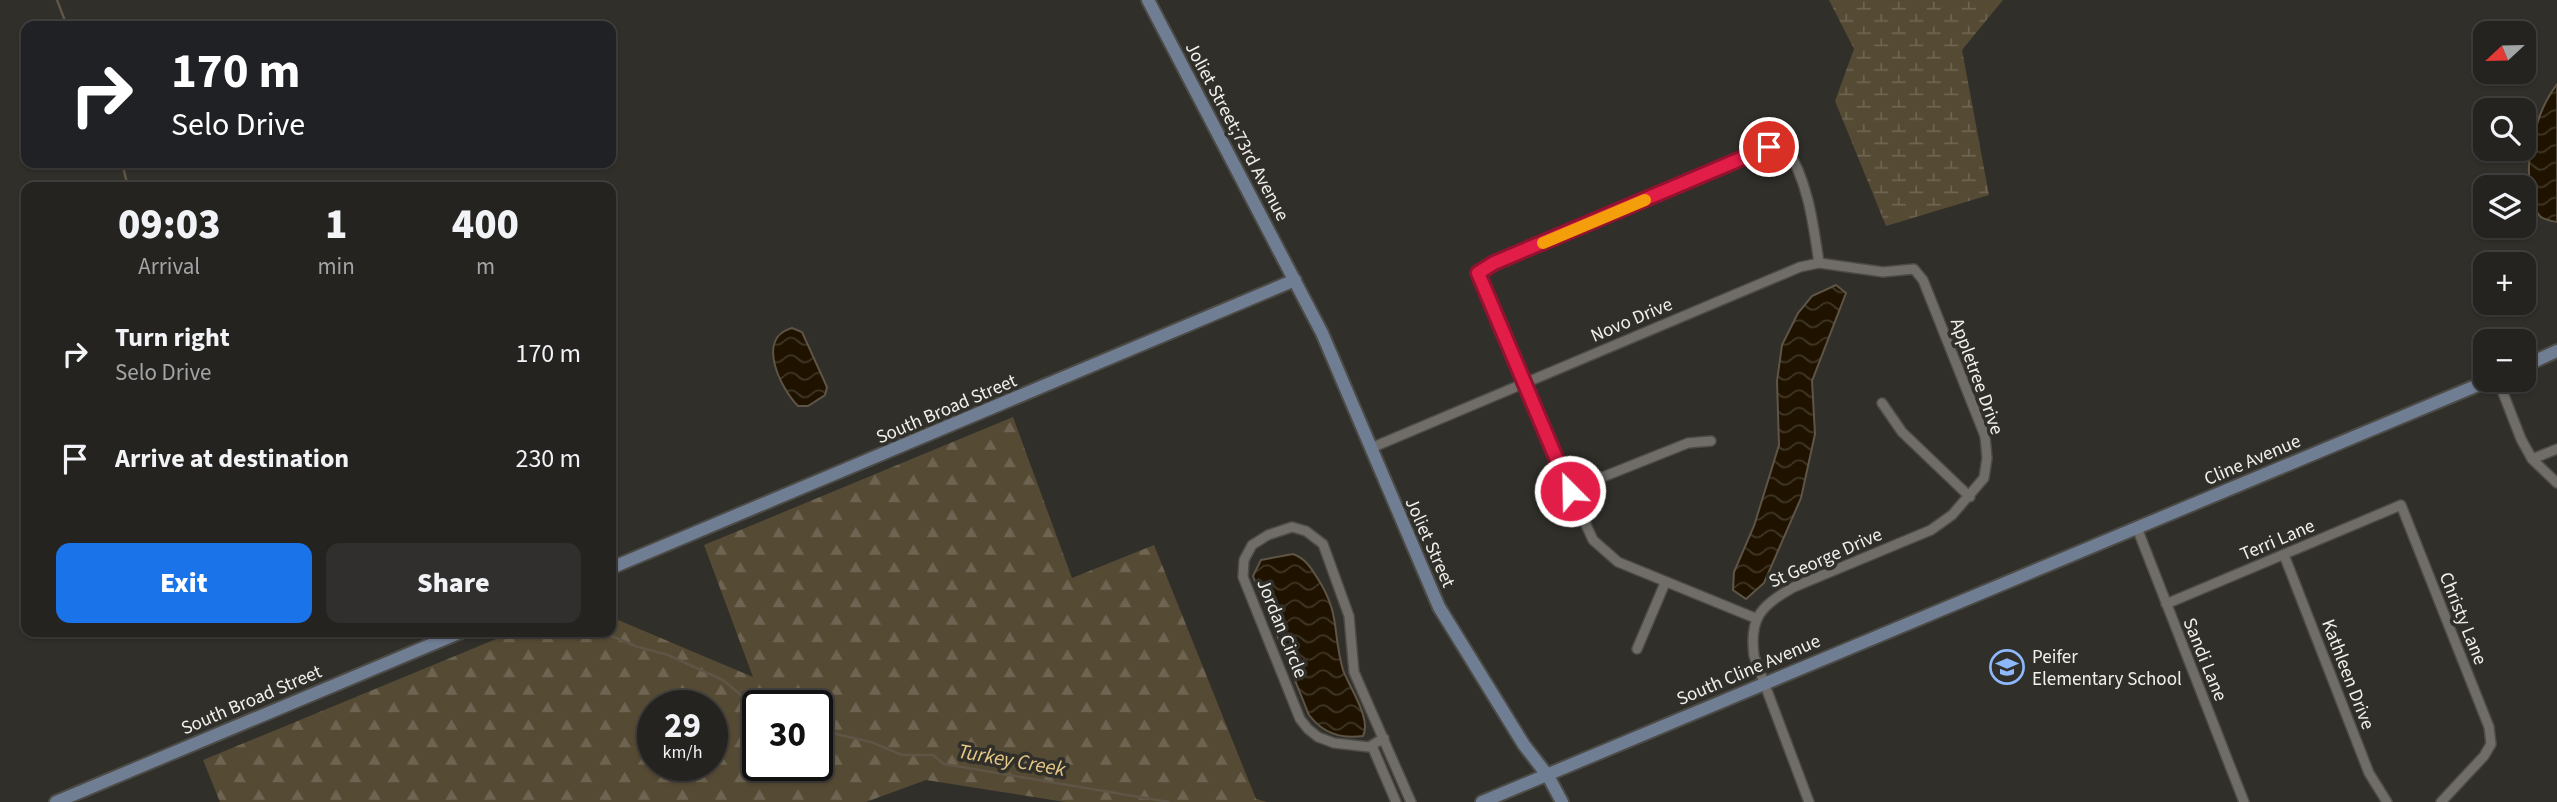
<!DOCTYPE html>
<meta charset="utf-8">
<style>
:root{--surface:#252320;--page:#312f2d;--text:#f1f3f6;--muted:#a3a4a5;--line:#42403e;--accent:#1a73e8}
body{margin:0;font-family:"Source Sans 3",sans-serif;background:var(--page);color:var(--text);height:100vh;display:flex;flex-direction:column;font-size:26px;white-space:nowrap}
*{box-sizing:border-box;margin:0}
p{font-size:23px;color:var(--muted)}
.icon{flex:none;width:38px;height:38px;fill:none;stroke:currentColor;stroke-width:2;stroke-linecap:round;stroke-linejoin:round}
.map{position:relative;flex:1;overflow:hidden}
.sheet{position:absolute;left:21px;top:182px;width:595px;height:455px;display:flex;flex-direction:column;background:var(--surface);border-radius:14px;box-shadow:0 2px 5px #0004,0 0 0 2px var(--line)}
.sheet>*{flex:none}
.guide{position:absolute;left:21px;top:21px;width:595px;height:147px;border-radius:14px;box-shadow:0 2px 5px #0004,0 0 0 2px var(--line);background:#202124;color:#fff;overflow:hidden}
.needle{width:46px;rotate:248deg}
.fabs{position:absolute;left:2473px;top:21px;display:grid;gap:14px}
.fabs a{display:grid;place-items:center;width:63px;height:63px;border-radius:14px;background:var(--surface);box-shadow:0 2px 5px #0004,0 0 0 2px var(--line);font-size:35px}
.speed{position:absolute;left:637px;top:690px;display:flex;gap:14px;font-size:35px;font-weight:700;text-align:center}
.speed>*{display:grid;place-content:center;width:91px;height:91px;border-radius:50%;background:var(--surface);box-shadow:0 2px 5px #0004,0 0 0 2px var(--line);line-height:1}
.speed small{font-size:18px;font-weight:400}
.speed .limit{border:4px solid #111;border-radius:10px;background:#fff;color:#111}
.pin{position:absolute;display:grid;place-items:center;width:60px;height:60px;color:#fff;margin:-30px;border:4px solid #fff;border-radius:50%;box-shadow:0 2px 7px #0007}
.me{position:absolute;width:77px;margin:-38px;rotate:337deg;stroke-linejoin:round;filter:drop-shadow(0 0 5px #0008)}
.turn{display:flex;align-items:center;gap:24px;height:147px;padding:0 35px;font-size:32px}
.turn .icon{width:91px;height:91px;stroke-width:2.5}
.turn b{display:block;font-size:49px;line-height:60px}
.eta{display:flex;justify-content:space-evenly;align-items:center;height:119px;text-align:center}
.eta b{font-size:42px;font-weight:800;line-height:49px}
.button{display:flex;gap:14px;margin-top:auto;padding:14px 35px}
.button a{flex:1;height:80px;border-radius:14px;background:var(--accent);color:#fff;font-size:28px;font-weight:800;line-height:80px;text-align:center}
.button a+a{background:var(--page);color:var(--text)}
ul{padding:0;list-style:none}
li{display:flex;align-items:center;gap:21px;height:105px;padding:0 35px}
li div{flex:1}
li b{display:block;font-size:26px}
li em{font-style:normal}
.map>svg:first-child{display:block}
.forest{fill:url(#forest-firs);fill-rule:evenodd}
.wetland{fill:url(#wetland-marsh)}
.water{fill:url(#water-waves);stroke:#5e5547;stroke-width:2}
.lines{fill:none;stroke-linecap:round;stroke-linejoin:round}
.stream{stroke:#5e5547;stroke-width:2.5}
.street-casing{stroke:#4d4b47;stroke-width:12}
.secondary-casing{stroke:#4d4b47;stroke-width:16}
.street{stroke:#706d68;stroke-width:9}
.secondary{stroke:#707e93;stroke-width:12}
.route-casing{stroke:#92132f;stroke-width:18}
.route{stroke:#e11d48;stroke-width:12}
.slow{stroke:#f59e0b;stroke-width:12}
.labels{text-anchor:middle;stroke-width:7;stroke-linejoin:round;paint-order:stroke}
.street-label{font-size:19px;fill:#f1f0ed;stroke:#312f2a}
.poi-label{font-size:19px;fill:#f1f0ed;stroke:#312f2a;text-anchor:start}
.water-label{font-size:21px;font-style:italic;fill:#e6c888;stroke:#312f2a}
</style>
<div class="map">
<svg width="2557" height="802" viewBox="0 0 2557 802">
<defs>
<pattern id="forest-firs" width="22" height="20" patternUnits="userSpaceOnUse" patternTransform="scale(1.75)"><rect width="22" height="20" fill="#554a33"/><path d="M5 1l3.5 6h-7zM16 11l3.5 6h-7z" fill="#6e6451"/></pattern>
<pattern id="wetland-marsh" width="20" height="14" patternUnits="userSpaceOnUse" patternTransform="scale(1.75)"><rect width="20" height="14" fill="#554a33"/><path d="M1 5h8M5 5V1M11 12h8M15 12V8" fill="none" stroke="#6e6451"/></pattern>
<pattern id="water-waves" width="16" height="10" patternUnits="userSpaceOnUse" patternTransform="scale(1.75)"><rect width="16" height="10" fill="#1f1300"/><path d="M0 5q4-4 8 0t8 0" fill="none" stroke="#403626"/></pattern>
</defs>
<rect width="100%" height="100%" fill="#312f2a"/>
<path class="forest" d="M1013 417 1072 578 1154 545 1256 799 1267 802H1065L926 780 866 802H220L203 760 513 632H611V617L753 677 704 545ZM712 705V765H653V705ZM817 705V765H758V705Z"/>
<path class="wetland" d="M1829 0H2003L1962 50 1989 195 1886 226 1835 101 1854 49Z"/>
<path class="water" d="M2557 84V222C2552 221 2545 220 2541 217 2536 213 2535 208 2534 203 2521 167 2535 113 2557 84Z
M1836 285 1846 293 1812 381 1815 434 1801 498 1764 583 1746 599 1733 590 1734 572 1754 526 1779 445 1777 381 1782 345 1798 313 1812 296Z
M792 328 802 332 827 387 825 395 808 406H798C781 389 755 338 792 328Z
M1293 554C1304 558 1310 566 1316 576 1341 613 1332 632 1343 670 1349 687 1372 719 1363 736 1340 739 1323 733 1309 715L1253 576 1261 560Z"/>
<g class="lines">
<path class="stream" d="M57 0 67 26
M122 163 128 187
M602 632 635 646 668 655 723 680 741 695 773 699 782 705
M817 722 836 734 871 742 902 755H933L944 764 1169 802"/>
<g class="street-casing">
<path id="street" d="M2498 380 2521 439 2532 459 2557 483
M1882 403 1902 432 1970 497
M1371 448 1800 267 1819 263 1883 272 1914 269 1923 280 1985 436 1987 458 1984 478 1952 515 1931 530 1794 587C1761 605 1749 618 1754 656L1809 802
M2532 459 2557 449
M1570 490 1688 443 1711 441
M2137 528 2244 802
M2284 555 2369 773 2387 802
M2166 604 2401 505 2489 727 2491 744 2484 756 2441 802
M1755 618 1618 562 1593 540 1570 490 1478 273 1494 263 1769 147 1785 145C1808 181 1813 222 1819 263
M1637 649 1665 583
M1384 738 1369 747 1334 743 1318 737 1308 729 1300 719 1243 577 1244 560 1252 545 1268 535 1292 527 1306 531 1323 544 1349 616 1354 672 1411 802
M1372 746 1396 802"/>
</g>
<g class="secondary-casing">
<path id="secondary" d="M1148 0 1322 333 1439 607 1524 745 1548 776 1562 802
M2524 366 2557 351
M611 568 1295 280
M56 802 461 632
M1482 802 2490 380"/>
</g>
<use href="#street" class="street"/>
<use href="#secondary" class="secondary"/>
</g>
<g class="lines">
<g class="route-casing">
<path id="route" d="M1570 491 1478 273 1494 263 1769 147"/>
</g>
<use href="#route" class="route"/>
<path class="slow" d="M1543 243 1645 200"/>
</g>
<defs>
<g id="school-ring" transform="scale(1.75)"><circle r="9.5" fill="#312f2a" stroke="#8db9fc" stroke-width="1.5"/><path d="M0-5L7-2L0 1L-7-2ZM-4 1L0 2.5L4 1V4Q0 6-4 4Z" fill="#8db9fc"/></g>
</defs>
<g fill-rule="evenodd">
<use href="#school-ring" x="2007" y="667"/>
</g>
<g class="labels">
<g class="street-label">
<text transform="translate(1238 131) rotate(62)" y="7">Joliet Street;73rd Avenue</text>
<text transform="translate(1631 319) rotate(-23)" y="7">Novo Drive</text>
<text transform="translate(1978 376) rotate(70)" y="7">Appletree Drive</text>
<text transform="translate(946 408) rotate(-23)" y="7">South Broad Street</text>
<text transform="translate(2252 459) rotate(-23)" y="7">Cline Avenue</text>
<text transform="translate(2277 539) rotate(-23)" y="7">Terri Lane</text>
<text transform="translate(1431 542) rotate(66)" y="7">Joliet Street</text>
<text transform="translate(1825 557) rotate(-24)" y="7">St George Drive</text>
<text transform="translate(2464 618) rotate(68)" y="7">Christy Lane</text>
<text transform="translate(1283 628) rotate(68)" y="7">Jordan Circle</text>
<text transform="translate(2206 659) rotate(68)" y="7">Sandi Lane</text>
<text transform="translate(1748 669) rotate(-23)" y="7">South Cline Avenue</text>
<text transform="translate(2349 674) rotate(69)" y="7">Kathleen Drive</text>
<text transform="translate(251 699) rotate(-23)" y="7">South Broad Street</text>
</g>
<g class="poi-label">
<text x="2032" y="663">Peifer<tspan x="2032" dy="22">Elementary School</tspan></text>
</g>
<g class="water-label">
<text transform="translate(1012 760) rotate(10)" y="7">Turkey Creek</text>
</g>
</g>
</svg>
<div class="fabs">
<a><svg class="needle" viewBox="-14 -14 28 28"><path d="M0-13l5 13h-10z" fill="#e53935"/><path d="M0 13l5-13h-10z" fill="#a3a4a5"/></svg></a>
<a><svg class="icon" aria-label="search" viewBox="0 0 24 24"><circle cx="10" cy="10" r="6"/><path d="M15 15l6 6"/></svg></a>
<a><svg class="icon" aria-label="layers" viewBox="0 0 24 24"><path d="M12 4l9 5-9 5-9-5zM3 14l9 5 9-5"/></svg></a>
<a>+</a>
<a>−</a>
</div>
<div class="speed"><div>29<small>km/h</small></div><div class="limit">30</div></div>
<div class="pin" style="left:1769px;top:147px;background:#d93025"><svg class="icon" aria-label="arrive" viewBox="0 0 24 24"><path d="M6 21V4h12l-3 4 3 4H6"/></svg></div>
<svg class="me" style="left:1570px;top:491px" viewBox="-20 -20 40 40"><circle r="17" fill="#e11d48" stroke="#fff" stroke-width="3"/><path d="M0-11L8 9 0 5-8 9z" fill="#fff"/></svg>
<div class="guide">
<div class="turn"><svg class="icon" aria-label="right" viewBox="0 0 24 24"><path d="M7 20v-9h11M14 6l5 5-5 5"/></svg><div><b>170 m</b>Selo Drive</div></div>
</div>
<section class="sheet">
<div class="eta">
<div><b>09:03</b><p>Arrival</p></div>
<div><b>1</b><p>min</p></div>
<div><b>400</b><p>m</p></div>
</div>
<ul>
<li><svg class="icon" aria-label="right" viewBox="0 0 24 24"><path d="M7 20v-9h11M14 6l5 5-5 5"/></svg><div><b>Turn right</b><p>Selo Drive</p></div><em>170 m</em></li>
<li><svg class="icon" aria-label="arrive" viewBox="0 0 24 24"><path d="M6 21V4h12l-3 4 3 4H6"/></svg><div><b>Arrive at destination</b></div><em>230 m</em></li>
</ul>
<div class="button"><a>Exit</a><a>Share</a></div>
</section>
</div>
